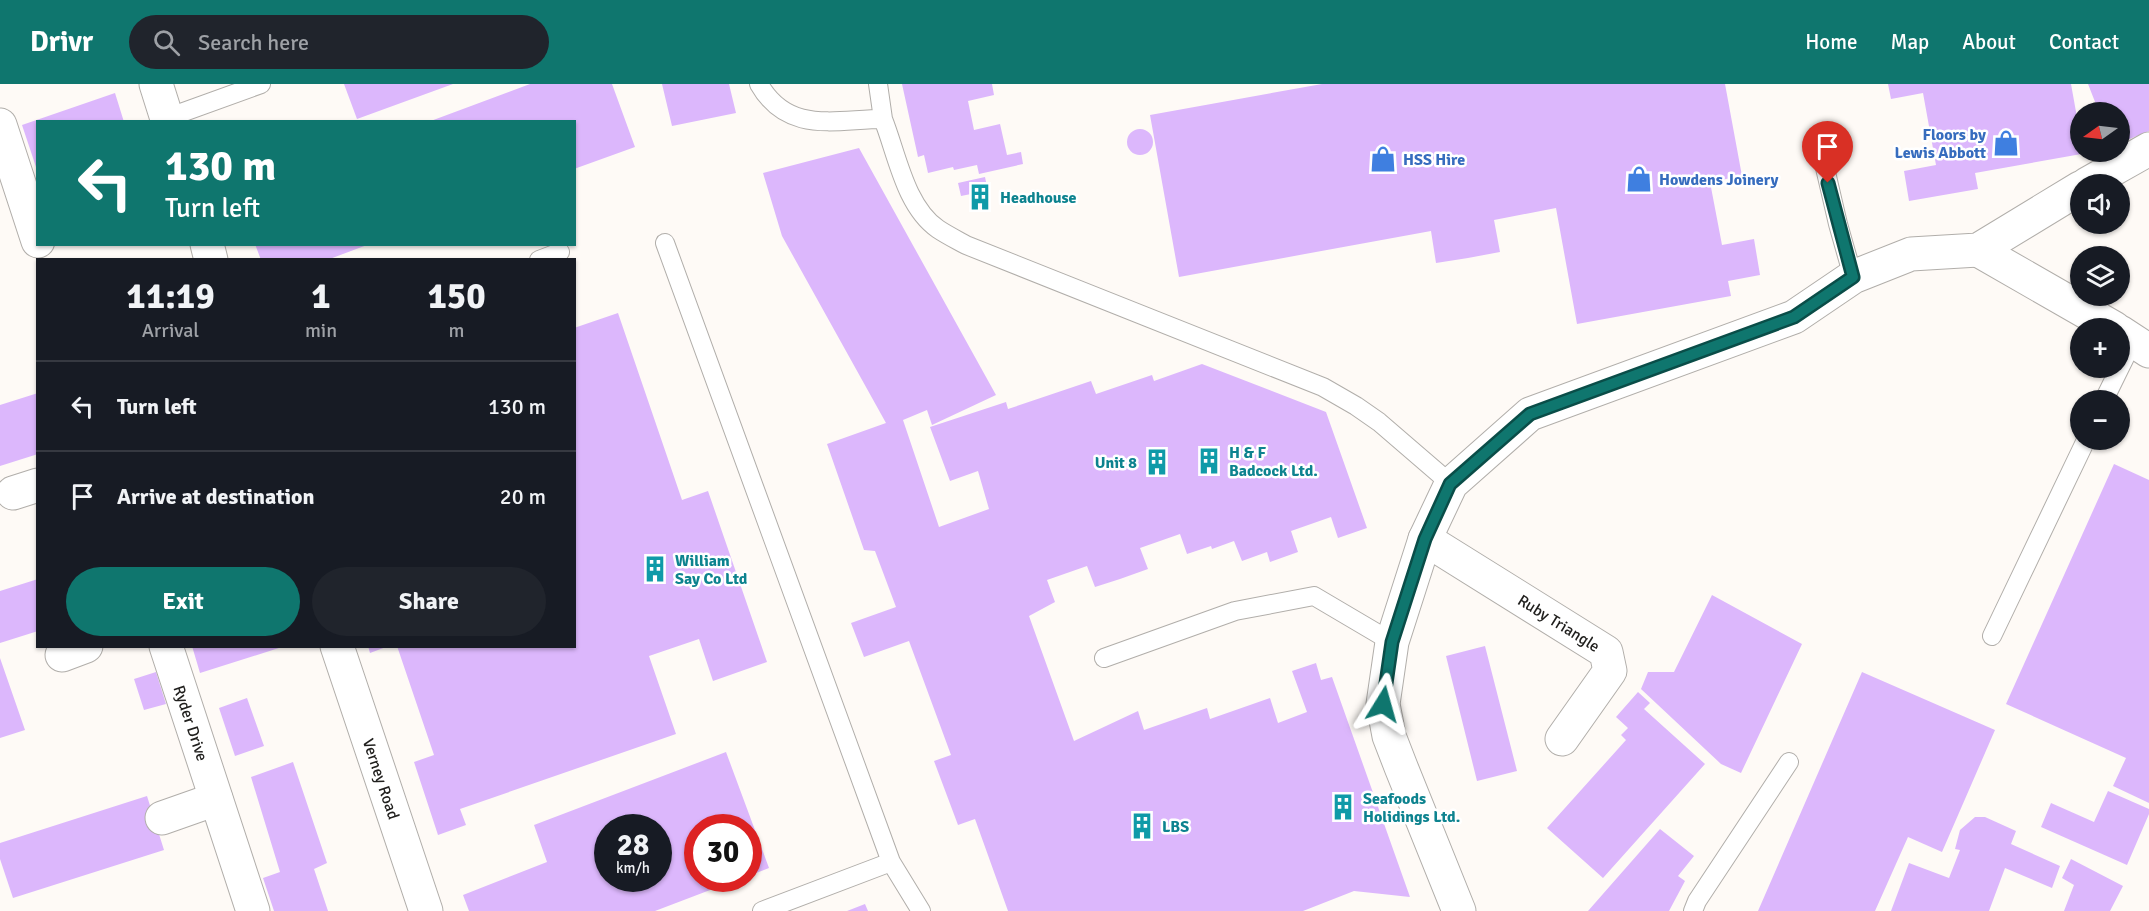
<!DOCTYPE html>
<meta charset="utf-8">
<style>
:root{--surface:#171b24;--page:#20242c;--text:#f1f3f6;--muted:#9ea1a6;--line:#363941;--accent:#0f766e}
body{margin:0;font-family:Signika,sans-serif;background:var(--page);color:var(--text);height:100vh;display:flex;flex-direction:column;font-size:22px;white-space:nowrap}
*{box-sizing:border-box;margin:0}
p{font-size:20px;color:var(--muted)}
.icon{flex:none;width:33px;height:33px;fill:none;stroke:currentColor;stroke-width:2;stroke-linecap:round;stroke-linejoin:round}
.map{position:relative;flex:1;overflow:hidden}
.panel{position:absolute;left:36px;top:174px;width:540px;height:390px;display:flex;flex-direction:column;background:var(--surface);border-radius:0px;box-shadow:0 2px 4px #0004}
.panel>*{flex:none}
.guide{position:absolute;left:36px;top:36px;width:540px;height:126px;border-radius:0px;box-shadow:0 2px 4px #0004;background:#0f766e;color:#fff;overflow:hidden}
.needle{width:39px;rotate:256deg}
.tools{position:absolute;left:2070px;top:18px;display:grid;gap:12px}
.tools a{display:grid;place-items:center;width:60px;height:60px;border-radius:50%;background:var(--surface);box-shadow:0 2px 4px #0004;font-size:30px}
.speed{position:absolute;left:594px;top:730px;display:flex;gap:12px;font-size:30px;font-weight:700;text-align:center}
.speed>*{display:grid;place-content:center;width:78px;height:78px;border-radius:50%;background:var(--surface);box-shadow:0 2px 4px #0004;line-height:1}
.speed small{font-size:15px;font-weight:400}
.speed .limit{border:9px solid #d22;background:#fff;color:#111}
.pin{position:absolute;display:grid;place-items:center;width:51px;height:51px;color:#fff;margin:-62px -26px;border-radius:50% 50% 50% 0;rotate:-45deg;box-shadow:0 0 6px #0007}
.pin .icon{rotate:45deg}
.me{position:absolute;width:66px;margin:-33px;rotate:8deg;stroke-linejoin:round;filter:drop-shadow(0 0 4px #0008)}
.turn{display:flex;align-items:center;gap:21px;height:126px;padding:0 30px;font-size:27px}
.turn .icon{width:78px;height:78px;stroke-width:2.5}
.turn b{display:block;font-size:42px;line-height:51px}
.eta{display:flex;justify-content:space-evenly;align-items:center;height:102px;text-align:center}
.eta b{font-size:36px;font-weight:700;line-height:42px}
.primary-button{display:flex;gap:12px;margin-top:auto;padding:12px 30px}
.primary-button a{flex:1;height:69px;border-radius:36px;background:var(--accent);color:#fff;font-size:24px;font-weight:700;line-height:69px;text-align:center}
.primary-button a+a{background:var(--page);color:var(--text)}
ul{padding:0;list-style:none}
li{display:flex;align-items:center;gap:18px;height:90px;padding:0 30px;border-top:2px solid var(--line)}
li div{flex:1}
li b{display:block;font-size:22px}
li em{font-style:normal}
header{display:flex;align-items:center;gap:36px;box-sizing:border-box;height:84px;padding:0 30px;background:var(--accent);color:#fff}
header strong{font-size:28px}
nav{display:flex;gap:33px;margin-inline-start:auto;font-size:21px}
.search{width:420px;height:54px;background:var(--page);display:flex;align-items:center;gap:15px;box-sizing:border-box;padding:0 21px;border-radius:33px;color:var(--muted);font-size:22px}
.map>svg:first-child{display:block}
.building{fill:#dcb7fc;fill-rule:evenodd}
.lines{fill:none;stroke-linecap:round;stroke-linejoin:round}
.lane-casing{stroke:#b1aeaa;stroke-width:20}
.street-casing{stroke:#b1aeaa;stroke-width:35}
.lane{stroke:#fff;stroke-width:18}
.street{stroke:#fff;stroke-width:33}
.route-casing{stroke:#0a4d48;stroke-width:15}
.route{stroke:#0f766e;stroke-width:10}
.labels{text-anchor:middle;stroke-width:5;stroke-linejoin:round;paint-order:stroke}
.shop-label{font-size:16px;font-weight:bold;fill:#366cbe;stroke:#fff;text-anchor:start}
.culture-label{font-size:16px;font-weight:bold;fill:#0d838f;stroke:#fff;text-anchor:start}
.street-label{font-size:16px;fill:#21201e;stroke:#fff}
</style>
<header>
<strong>Drivr</strong>
<div class="search"><svg class="icon" aria-label="search" viewBox="0 0 24 24"><circle cx="10" cy="10" r="6"/><path d="M15 15l6 6"/></svg>Search here</div>
<nav><a>Home</a><a>Map</a><a>About</a><a>Contact</a></nav>
</header>
<div class="map">
<svg width="2149" height="827" viewBox="0 0 2149 827">
<rect width="100%" height="100%" fill="#fefaf6"/>
<path class="building" d="M344 0H453L357 35Z
M530 0H612L635 63 574 85V38H428Z
M662 0H729L736 29 672 42Z
M902 0H992L994 11 968 17 974 46 1000 40 1007 71 1021 68 1023 80 979 90 977 81 954 86 953 83 928 89 924 71 918 73Z
M1322 0H1725L1742 92 1710 98 1722 161 1754 155 1760 191 1728 197 1731 212 1577 240 1556 124 1494 136 1500 168 1468 174 1436 179 1431 147 1179 193 1150 31Z
M1888 0H2071L2080 50V68L2087 69 1975 89 1978 105 1909 117 1904 87 1936 81 1923 9 1891 15Z
M2088 0H2149V47L2120 59V28H2099Z
M115 9 124 38H38L37 86 22 41Z
M1127 58a13 13 0 1 1 26 0a13 13 0 1 1-26 0Z
M859 64 996 311 932 341 927 326 903 336 939 443 989 425 978 387 950 397 930 343 1006 318 1008 325 1091 297 1096 310 1152 291 1154 297 1202 280 1326 328 1367 444 1338 454 1331 433 1291 447 1298 468 1270 478 1267 468 1242 477 1234 457 1212 465 1211 462 1187 470 1180 450 1140 464 1148 485 1120 495 1095 503 1087 482 1047 496 1055 518 1029 532 1074 657 1138 627 1144 646 1207 624 1210 635 1270 614 1278 639 1307 628 1292 587 1316 579 1321 596 1332 593 1410 813 1354 807 1303 827H1008L975 735 958 741 934 677 951 671 909 557 864 573 851 539 896 523 875 467 864 466 827 360 886 339 782 152 763 89Z
M985 93 990 117 973 121 971 110 961 112 958 99Z
M255 160H367V161L327 176H261Z
M618 229 682 416 708 407 767 578 713 597 699 555 649 572 676 650 460 725 466 741 438 751 414 678 434 671 397 562H574V244Z
M38 309V370L0 382V321Z
M2114 380 2149 396V719L2113 702 2126 674 2006 620Z
M38 495V547L0 559V507Z
M1712 511 1802 560 1741 689 1721 680 1641 605 1648 588H1674Z
M192 562H282V563L200 589Z
M368 562H386V563L370 569Z
M1485 562 1517 687 1477 697 1446 572Z
M0 574 25 646 0 654Z
M156 588 166 620 144 626 134 595Z
M1862 588 1995 646 1942 768 1908 753 1875 827H1758Z
M1638 608 1650 619 1644 625 1705 680 1603 794 1547 744 1626 656 1621 651 1628 644 1616 633Z
M247 614 264 662 235 672 219 624Z
M726 668 769 784 748 792V744H698V795H739L655 827H469L463 811 547 778 534 741ZM608 744H658V795H608Z
M293 678 327 779 314 785 328 827H274L263 794 280 788 251 693Z
M2108 707 2149 725V730L2127 781 2041 743 2051 719 2094 738Z
M147 712 164 766 13 814 0 775V759Z
M1975 733H1985L2016 747 2011 760 2060 782 2052 804 2005 784 1989 827H1891L1909 779 1949 794 1960 766 1955 765 1960 746Z
M1660 745 1694 772 1678 792 1685 797 1669 827H1588Z
M2071 775 2123 802 2110 827H2064L2074 801 2062 794Z
M865 820 868 827H847Z"/>
<g class="lines">
<g class="lane-casing">
<path id="lane" d="M759 0C788 51 836 35 883 35 897 70 905 122 938 145 947 151 957 156 966 161L1323 303 1356 322 1379 338 1451 400
M878 0 883 35
M167 34 261 0
M1819 58 1838 140 1853 193
M665 159 891 778 921 827
M539 176 560 168
M2104 316 2133 257
M1992 552 2086 356
M1104 574 1235 527 1314 512 1392 558
M762 827 891 778
M1693 827 1697 817 1789 678"/>
</g>
<g class="street-casing">
<g id="street">
<path d="M156 0 168 38"/>
<path d="M0 41 38 157"/>
<path d="M2087 100 2149 65"/>
<path d="M207 160 211 176"/>
<path d="M1978 166 2114 244"/>
<path d="M2120 248 2149 267"/>
<path d="M13 409 38 401"/>
<path id="s1" d="M1425 455 1606 568 1610 587 1562 655"/>
<path id="s2" d="M166 562 253 827"/>
<path id="s3" d="M337 562 426 827"/>
<path d="M62 571 86 562"/>
<path d="M162 734 216 715"/>
<path d="M1459 827 1401 683 1389 652 1383 620 1392 558 1425 455 1451 400 1530 330 1794 233 1853 193 1911 170 1978 166 2080 104"/>
</g>
</g>
<use href="#lane" class="lane"/>
<use href="#street" class="street"/>
</g>
<g class="lines">
<g class="route-casing">
<path id="route" d="M1383 620 1392 558 1425 455 1450 400 1530 330 1794 233 1853 193 1828 99"/>
</g>
<use href="#route" class="route"/>
</g>
<defs>
<g id="shop-bare" transform="scale(2.07)"><path d="M-5-2.5h2.3a2.7 3.5 0 0 1 5.4 0H5L5.5 6h-11ZM-1.5-2.5h3a1.5 2.3 0 0 0-3 0Z" fill="#3f7fe0" stroke="#fff" stroke-width="2.5" paint-order="stroke"/></g>
<g id="building-bare" transform="scale(2.07)"><path d="M-4-6H4V6H1V3H-1V6H-4ZM-2.5-4.3h1.7v1.8h-1.7ZM.8-4.3h1.7v1.8H.8ZM-2.5-1h1.7V.8h-1.7ZM.8-1h1.7V.8H.8Z" fill="#0f9aa8" stroke="#fff" stroke-width="2.5" paint-order="stroke"/></g>
</defs>
<g fill-rule="evenodd">
<use href="#shop-bare" x="2006" y="59"/>
<use href="#shop-bare" x="1383" y="75"/>
<use href="#shop-bare" x="1639" y="95"/>
<use href="#building-bare" x="980" y="113"/>
<use href="#building-bare" x="1209" y="377"/>
<use href="#building-bare" x="1157" y="378"/>
<use href="#building-bare" x="655" y="485"/>
<use href="#building-bare" x="1343" y="723"/>
<use href="#building-bare" x="1142" y="742"/>
</g>
<g class="labels">
<g class="shop-label">
<text x="1986" y="56" text-anchor="end">Floors by<tspan x="1986" dy="18">Lewis Abbott</tspan></text>
<text x="1403" y="81">HSS Hire</text>
<text x="1659" y="101">Howdens Joinery</text>
</g>
<g class="culture-label">
<text x="1000" y="119">Headhouse</text>
<text x="1229" y="374">H &amp; F<tspan x="1229" dy="18">Badcock Ltd.</tspan></text>
<text x="1137" y="384" text-anchor="end">Unit 8</text>
<text x="675" y="482">William<tspan x="675" dy="18">Say Co Ltd</tspan></text>
<text x="1363" y="720">Seafoods<tspan x="1363" dy="18">Holidings Ltd.</tspan></text>
<text x="1162" y="748">LBS</text>
</g>
<g class="street-label">
<text dy="6" stroke="none"><textPath href="#s1" startOffset="158">Ruby Triangle</textPath></text>
<text dy="6" stroke="none"><textPath href="#s2" startOffset="81">Ryder Drive</textPath></text>
<text dy="6" stroke="none"><textPath href="#s3" startOffset="140">Verney Road</textPath></text>
</g>
</g>
</svg>
<div class="tools">
<a><svg class="needle" viewBox="-14 -14 28 28"><path d="M0-13l5 13h-10z" fill="#e53935"/><path d="M0 13l5-13h-10z" fill="#9ea1a6"/></svg></a>
<a><svg class="icon" aria-label="sound" viewBox="0 0 24 24"><path d="M4 9h4l5-4v14l-5-4H4zM17 9q2 3 0 6"/></svg></a>
<a><svg class="icon" aria-label="layers" viewBox="0 0 24 24"><path d="M12 4l9 5-9 5-9-5zM3 14l9 5 9-5"/></svg></a>
<a>+</a>
<a>−</a>
</div>
<div class="speed"><div>28<small>km/h</small></div><div class="limit">30</div></div>
<div class="pin" style="left:1828px;top:99px;background:#d93025"><svg class="icon" aria-label="arrive" viewBox="0 0 24 24"><path d="M6 21V4h12l-3 4 3 4H6"/></svg></div>
<svg class="me" style="left:1383px;top:620px" viewBox="-20 -20 40 40"><path d="M0-17L14 15 0 8-14 15z" fill="#0f766e" stroke="#fff" stroke-width="4"/></svg>
<div class="guide">
<div class="turn"><svg class="icon" aria-label="left" viewBox="0 0 24 24"><path d="M17 20v-9H6M10 6l-5 5 5 5"/></svg><div><b>130 m</b>Turn left</div></div>
</div>
<section class="panel">
<div class="eta">
<div><b>11:19</b><p>Arrival</p></div>
<div><b>1</b><p>min</p></div>
<div><b>150</b><p>m</p></div>
</div>
<ul>
<li><svg class="icon" aria-label="left" viewBox="0 0 24 24"><path d="M17 20v-9H6M10 6l-5 5 5 5"/></svg><div><b>Turn left</b></div><em>130 m</em></li>
<li><svg class="icon" aria-label="arrive" viewBox="0 0 24 24"><path d="M6 21V4h12l-3 4 3 4H6"/></svg><div><b>Arrive at destination</b></div><em>20 m</em></li>
</ul>
<div class="primary-button"><a>Exit</a><a>Share</a></div>
</section>
</div>
